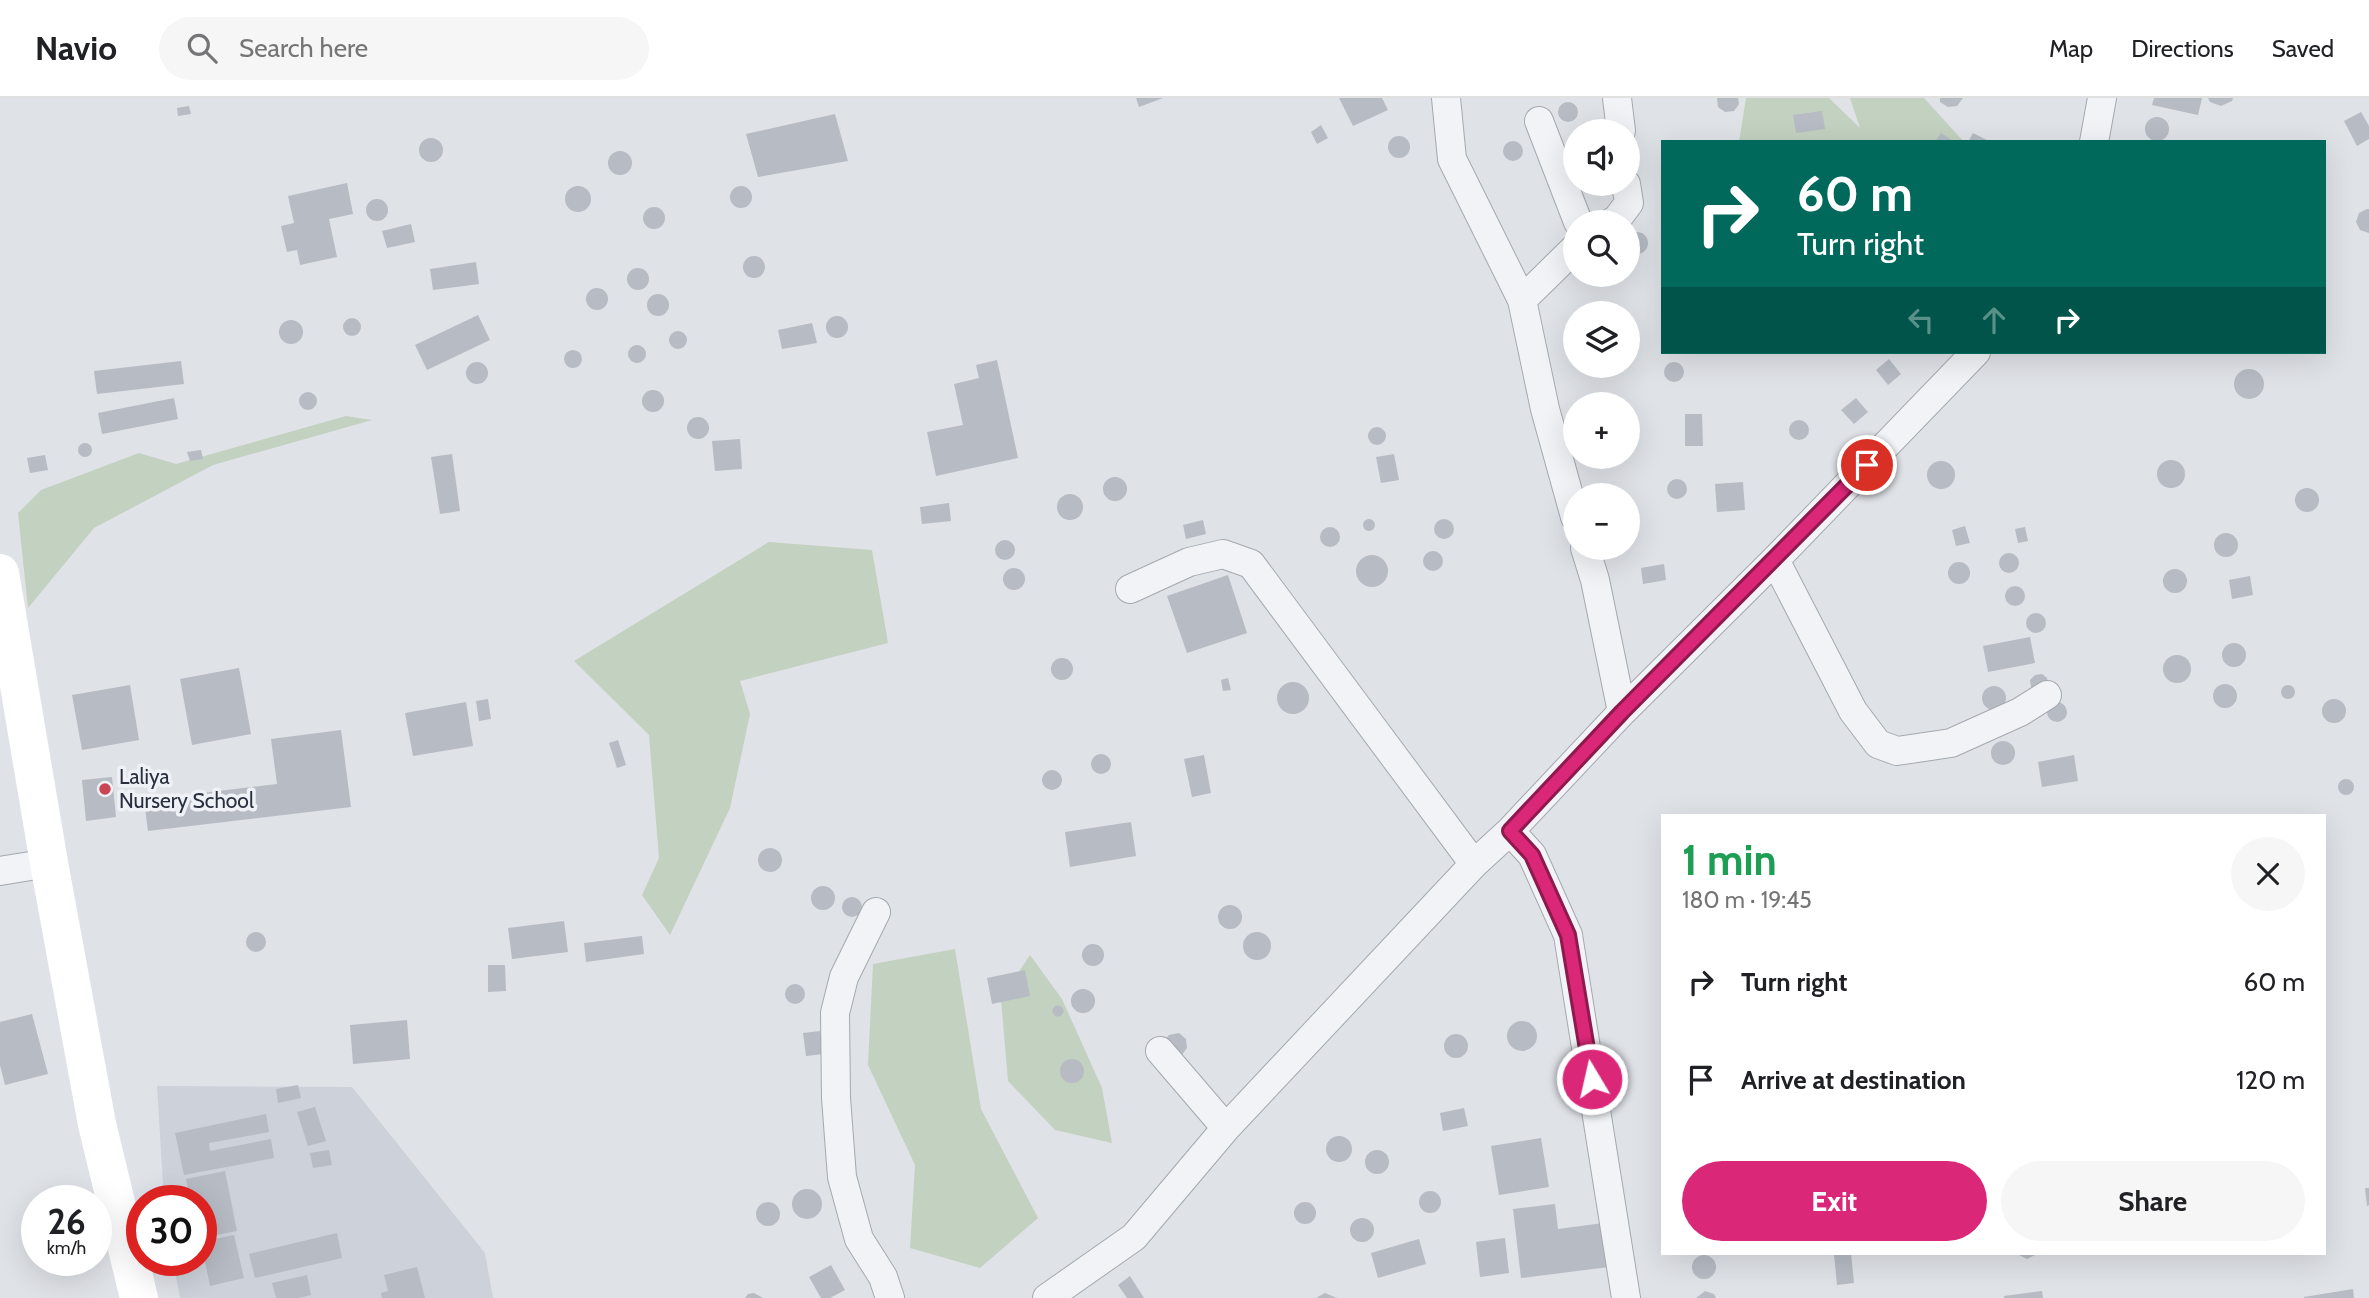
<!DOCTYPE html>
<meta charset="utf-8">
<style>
:root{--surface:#fff;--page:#f6f6f6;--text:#202124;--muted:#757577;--line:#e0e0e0;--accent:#db2777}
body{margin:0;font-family:Cabin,sans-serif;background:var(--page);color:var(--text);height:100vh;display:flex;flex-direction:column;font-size:26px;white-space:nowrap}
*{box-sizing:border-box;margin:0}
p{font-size:23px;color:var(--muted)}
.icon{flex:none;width:38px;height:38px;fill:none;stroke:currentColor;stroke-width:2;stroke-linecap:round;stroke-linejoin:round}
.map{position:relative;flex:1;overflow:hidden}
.drawer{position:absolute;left:1661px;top:716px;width:665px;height:441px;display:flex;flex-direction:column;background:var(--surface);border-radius:0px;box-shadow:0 7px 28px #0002}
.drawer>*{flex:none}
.hud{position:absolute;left:1661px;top:42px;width:665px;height:214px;border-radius:0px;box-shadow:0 7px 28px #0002;background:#00695c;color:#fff;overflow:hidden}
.fabs{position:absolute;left:1563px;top:21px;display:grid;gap:14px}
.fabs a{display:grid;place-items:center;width:77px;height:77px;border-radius:50%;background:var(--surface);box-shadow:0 7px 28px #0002;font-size:35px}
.speed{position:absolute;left:21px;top:1087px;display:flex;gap:14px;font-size:35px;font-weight:700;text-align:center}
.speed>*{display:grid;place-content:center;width:91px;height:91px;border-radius:50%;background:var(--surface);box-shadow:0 7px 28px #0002;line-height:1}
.speed small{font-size:18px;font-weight:400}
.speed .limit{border:10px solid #d22;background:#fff;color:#111}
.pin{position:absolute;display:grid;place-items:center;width:60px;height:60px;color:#fff;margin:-30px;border:4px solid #fff;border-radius:50%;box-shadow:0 2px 7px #0007}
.me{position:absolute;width:77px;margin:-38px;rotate:351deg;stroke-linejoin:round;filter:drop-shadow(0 0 5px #0008)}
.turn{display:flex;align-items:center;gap:24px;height:147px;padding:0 21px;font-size:32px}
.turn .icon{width:91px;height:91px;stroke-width:2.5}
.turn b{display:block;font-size:49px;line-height:60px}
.lanes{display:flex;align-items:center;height:66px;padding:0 21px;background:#0003;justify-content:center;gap:35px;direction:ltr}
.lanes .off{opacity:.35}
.round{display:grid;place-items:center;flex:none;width:74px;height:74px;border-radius:37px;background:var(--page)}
.headline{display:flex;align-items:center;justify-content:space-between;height:119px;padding:0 21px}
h1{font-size:42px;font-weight:800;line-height:52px;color:#1e9e55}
.button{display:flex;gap:14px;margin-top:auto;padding:14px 21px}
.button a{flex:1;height:80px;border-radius:42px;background:var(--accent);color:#fff;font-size:28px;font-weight:800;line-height:80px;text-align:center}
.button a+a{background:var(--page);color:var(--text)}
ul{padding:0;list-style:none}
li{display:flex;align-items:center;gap:21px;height:98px;padding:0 21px}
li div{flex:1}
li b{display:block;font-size:26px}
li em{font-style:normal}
header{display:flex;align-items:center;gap:42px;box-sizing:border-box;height:98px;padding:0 35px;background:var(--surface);border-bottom:2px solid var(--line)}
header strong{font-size:33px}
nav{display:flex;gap:38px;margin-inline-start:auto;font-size:24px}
.search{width:490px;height:63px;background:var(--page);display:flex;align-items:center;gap:18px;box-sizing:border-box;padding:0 24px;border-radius:38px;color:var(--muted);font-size:26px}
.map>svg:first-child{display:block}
.built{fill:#cdd1d9}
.green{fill:#c3d1c0}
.building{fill:#b6bbc4}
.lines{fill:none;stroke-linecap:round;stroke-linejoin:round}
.street-casing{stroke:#a4a9b1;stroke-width:30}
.street{stroke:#f1f3f6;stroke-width:28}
.secondary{stroke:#fff;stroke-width:38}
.route-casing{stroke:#8e194d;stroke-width:18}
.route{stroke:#db2777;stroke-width:12}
.poi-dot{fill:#c94754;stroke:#eef1f5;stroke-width:2.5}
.labels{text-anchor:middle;stroke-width:7;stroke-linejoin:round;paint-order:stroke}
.poi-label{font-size:21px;fill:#282f3e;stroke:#eef1f5;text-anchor:start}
</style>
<header>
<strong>Navio</strong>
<div class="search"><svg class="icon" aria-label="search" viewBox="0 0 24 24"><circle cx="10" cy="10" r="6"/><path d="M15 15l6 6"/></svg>Search here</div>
<nav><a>Map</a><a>Directions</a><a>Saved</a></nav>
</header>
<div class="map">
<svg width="2369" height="1200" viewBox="0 0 2369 1200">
<rect width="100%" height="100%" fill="#dfe2e7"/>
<path class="built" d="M157 988 352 989 485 1155 493 1200H180L173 1162H201V1102H164Z"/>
<path class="green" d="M1746 0H1829L1860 30 1850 0H1924L1964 44H1739Z
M346 318 372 322 213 367 94 430 28 510 18 415 41 392 139 355 176 366Z
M769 444 872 452 888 545 740 583 750 616 730 710 670 837 642 797 659 760 649 637 574 563Z
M955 851 981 1011 1038 1120 980 1170 910 1150 915 1067 868 967 873 866Z
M1030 857 1062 901 1102 990 1112 1045 1055 1032 1008 983 1001 901Z"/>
<path class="building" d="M1136 0H1163L1139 9Z
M1339 0H1382L1388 12 1353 28Z
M1717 0H1738L1739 6 1734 13 1725 14 1718 9Z
M1940 0H1963L1957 8 1948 9 1940 4Z
M2154 0H2202L2198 17 2152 7Z
M2208 0H2233L2232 3 2221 8 2210 4Z
M1558 14a10 10 0 1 1 20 0a10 10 0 1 1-20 0Z
M189 8 191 16 178 18 177 10Z
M1822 13 1825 31 1796 35 1793 17Z
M2361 14 2369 28V41L2357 48 2344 23Z
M835 16 848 63 758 79 746 36Z
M2145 31a12 12 0 1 1 24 0a12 12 0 1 1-24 0Z
M1321 27 1328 40 1317 46 1311 34Z
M1941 35 1955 44H1935Z
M1973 35 1987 42 1986 44H1968Z
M1388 49a11 11 0 1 1 22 0a11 11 0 1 1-22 0Z
M419 52a12 12 0 1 1 24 0a12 12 0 1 1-24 0Z
M1503 53a10 10 0 1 1 20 0a10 10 0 1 1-20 0Z
M1573 50 1575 51 1573 75 1562 57 1566 52Z
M608 65a12 12 0 1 1 24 0a12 12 0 1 1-24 0Z
M347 85 353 116 329 121 337 159 300 167 297 152 287 154 281 128 294 125 288 98Z
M730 99a11 11 0 1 1 22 0a11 11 0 1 1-22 0Z
M565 101a13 13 0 1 1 26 0a13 13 0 1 1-26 0Z
M366 112a11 11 0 1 1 22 0a11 11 0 1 1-22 0Z
M643 120a11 11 0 1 1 22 0a11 11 0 1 1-22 0Z
M2367 111H2369V135L2360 132 2356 124 2359 115Z
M411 126 415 144 387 150 382 133Z
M1626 145a11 11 0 1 1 22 0a11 11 0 1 1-22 0Z
M743 169a11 11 0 1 1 22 0a11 11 0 1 1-22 0Z
M476 164 479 186 433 192 430 171Z
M627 181a11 11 0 1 1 22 0a11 11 0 1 1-22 0Z
M586 201a11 11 0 1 1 22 0a11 11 0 1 1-22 0Z
M647 207a11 11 0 1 1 22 0a11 11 0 1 1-22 0Z
M478 217 490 242 427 272 415 247Z
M826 229a11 11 0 1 1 22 0a11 11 0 1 1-22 0Z
M343 229a9 9 0 1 1 18 0a9 9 0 1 1-18 0Z
M279 234a12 12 0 1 1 24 0a12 12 0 1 1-24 0Z
M812 225 817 245 782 251 778 232Z
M669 242a9 9 0 1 1 18 0a9 9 0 1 1-18 0Z
M628 256a9 9 0 1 1 18 0a9 9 0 1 1-18 0Z
M564 261a9 9 0 1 1 18 0a9 9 0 1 1-18 0Z
M1889 261 1901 276 1888 287 1876 272Z
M997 262 1018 360 936 378 927 334 963 327 954 286 979 280 976 267Z
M181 263 184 286 97 296 94 273Z
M466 275a11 11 0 1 1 22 0a11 11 0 1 1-22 0Z
M1664 274a10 10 0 1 1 20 0a10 10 0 1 1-20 0Z
M2234 286a15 15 0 1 1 30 0a15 15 0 1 1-30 0Z
M642 303a11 11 0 1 1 22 0a11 11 0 1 1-22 0Z
M299 303a9 9 0 1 1 18 0a9 9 0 1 1-18 0Z
M174 300 178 321 102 336 98 315Z
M1856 300 1868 314 1854 326 1841 312Z
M1685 316H1702L1703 348H1685Z
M687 330a11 11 0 1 1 22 0a11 11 0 1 1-22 0Z
M1789 332a10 10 0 1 1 20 0a10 10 0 1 1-20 0Z
M1368 338a9 9 0 1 1 18 0a9 9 0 1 1-18 0Z
M740 341 742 371 715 373 712 343Z
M78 352a7 7 0 1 1 14 0a7 7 0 1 1-14 0Z
M201 352 203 361 190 363 187 354Z
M452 356 460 413 440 416 431 359Z
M1394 356 1399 382 1381 385 1376 359Z
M45 357 48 372 30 375 27 360Z
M2157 376a14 14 0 1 1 28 0a14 14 0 1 1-28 0Z
M1927 377a14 14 0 1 1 28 0a14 14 0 1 1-28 0Z
M1103 391a12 12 0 1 1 24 0a12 12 0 1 1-24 0Z
M1667 391a10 10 0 1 1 20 0a10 10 0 1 1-20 0Z
M1743 384 1745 412 1717 414 1715 386Z
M2295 402a12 12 0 1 1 24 0a12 12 0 1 1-24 0Z
M1057 409a13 13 0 1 1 26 0a13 13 0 1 1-26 0Z
M949 405 951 423 922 426 920 409Z
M1363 427a6 6 0 1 1 12 0a6 6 0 1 1-12 0Z
M1434 431a10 10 0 1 1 20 0a10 10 0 1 1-20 0Z
M1203 422 1206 436 1186 441 1183 427Z
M1965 428 1970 445 1956 448 1952 432Z
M2025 429 2028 443 2018 445 2015 431Z
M1320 439a10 10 0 1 1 20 0a10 10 0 1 1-20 0Z
M2214 447a12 12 0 1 1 24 0a12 12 0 1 1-24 0Z
M995 452a10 10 0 1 1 20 0a10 10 0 1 1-20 0Z
M1423 463a10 10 0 1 1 20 0a10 10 0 1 1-20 0Z
M1999 465a10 10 0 1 1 20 0a10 10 0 1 1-20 0Z
M1356 473a16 16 0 1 1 32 0a16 16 0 1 1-32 0Z
M1948 475a11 11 0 1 1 22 0a11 11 0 1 1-22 0Z
M1664 466 1666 482 1643 486 1641 470Z
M1003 481a11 11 0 1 1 22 0a11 11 0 1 1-22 0Z
M2163 483a12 12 0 1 1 24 0a12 12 0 1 1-24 0Z
M1228 477 1247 535 1187 555 1167 498Z
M2250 478 2253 497 2232 501 2229 482Z
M2005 498a10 10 0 1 1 20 0a10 10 0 1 1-20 0Z
M2026 525a10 10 0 1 1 20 0a10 10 0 1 1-20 0Z
M2030 539 2035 565 1988 574 1983 548Z
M2222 557a12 12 0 1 1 24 0a12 12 0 1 1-24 0Z
M2163 571a14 14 0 1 1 28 0a14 14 0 1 1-28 0Z
M1051 571a11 11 0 1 1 22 0a11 11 0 1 1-22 0Z
M239 570 251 636 192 647 180 581Z
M2042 576 2047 580 2048 587 2037 594 2031 589 2030 582 2035 577Z
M1228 580 1231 592 1223 593 1221 582Z
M1277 600a16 16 0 1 1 32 0a16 16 0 1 1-32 0Z
M2213 598a12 12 0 1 1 24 0a12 12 0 1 1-24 0Z
M130 587 139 642 82 652 72 597Z
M2281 594a7 7 0 1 1 14 0a7 7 0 1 1-14 0Z
M1982 600a12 12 0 1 1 24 0a12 12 0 1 1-24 0Z
M488 601 491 621 479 623 476 603Z
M2322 613a12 12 0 1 1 24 0a12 12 0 1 1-24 0Z
M2047 614a10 10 0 1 1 20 0a10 10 0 1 1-20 0Z
M466 604 473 648 413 658 405 615Z
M341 632 351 709 148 733 144 702 277 686 271 641Z
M618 642 626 667 617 670 609 645Z
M1991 655a12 12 0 1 1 24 0a12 12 0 1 1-24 0Z
M1091 666a10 10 0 1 1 20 0a10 10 0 1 1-20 0Z
M1204 657 1211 695 1192 699 1184 661Z
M2074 657 2078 683 2042 689 2038 664Z
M1042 682a10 10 0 1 1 20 0a10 10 0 1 1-20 0Z
M112 679 116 719 86 723 82 682Z
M2338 689a8 8 0 1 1 16 0a8 8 0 1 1-16 0Z
M1131 724 1136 758 1070 769 1065 734Z
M758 762a12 12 0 1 1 24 0a12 12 0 1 1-24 0Z
M811 800a12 12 0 1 1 24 0a12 12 0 1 1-24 0Z
M842 809a10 10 0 1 1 20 0a10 10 0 1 1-20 0Z
M1218 819a12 12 0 1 1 24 0a12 12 0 1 1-24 0Z
M564 823 568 854 512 861 508 830Z
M246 844a10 10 0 1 1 20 0a10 10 0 1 1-20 0Z
M1243 848a14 14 0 1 1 28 0a14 14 0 1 1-28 0Z
M642 838 644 856 586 864 584 845Z
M1082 857a11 11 0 1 1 22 0a11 11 0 1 1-22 0Z
M488 867H505L506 893 488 894Z
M1025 872 1030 898 992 906 987 880Z
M785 896a10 10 0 1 1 20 0a10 10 0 1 1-20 0Z
M1071 903a12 12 0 1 1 24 0a12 12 0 1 1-24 0Z
M1052.5 913a5.5 5.5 0 1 1 11 0a5.5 5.5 0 1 1-11 0Z
M32 916 48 976 5 987 0 967V924Z
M407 922 410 961 353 966 350 927Z
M1507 938a15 15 0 1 1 30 0a15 15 0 1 1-30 0Z
M820 933 823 956 806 958 803 935Z
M1179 935 1186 941 1187 950 1181 958 1163 944 1169 937Z
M1444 948a12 12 0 1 1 24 0a12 12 0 1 1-24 0Z
M1060 973a12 12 0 1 1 24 0a12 12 0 1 1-24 0Z
M298 987 301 1000 278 1005 276 991Z
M315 1009 326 1043 308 1048 297 1014Z
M1464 1010 1468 1028 1443 1033 1440 1015Z
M266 1016 269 1034 209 1045 210 1053 271 1041 274 1060 184 1077 175 1035Z
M1326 1051a13 13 0 1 1 26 0a13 13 0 1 1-26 0Z
M1541 1040 1549 1089 1499 1097 1491 1048Z
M329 1052 332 1067 313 1070 310 1055Z
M1365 1064a12 12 0 1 1 24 0a12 12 0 1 1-24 0Z
M225 1073 237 1133 201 1140V1102H190L186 1081Z
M2365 1090H2369V1107L2367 1108Z
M792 1106a15 15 0 1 1 30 0a15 15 0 1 1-30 0Z
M1419 1104a11 11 0 1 1 22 0a11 11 0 1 1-22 0Z
M756 1116a12 12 0 1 1 24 0a12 12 0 1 1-24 0Z
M1294 1115a11 11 0 1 1 22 0a11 11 0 1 1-22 0Z
M1555 1106 1558 1131 1611 1124 1617 1168 1521 1180 1513 1111Z
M1350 1132a12 12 0 1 1 24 0a12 12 0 1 1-24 0Z
M337 1135 342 1160 255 1180 249 1156Z
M234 1137 244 1180 210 1188 201 1144Z
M1505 1140 1509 1175 1480 1179 1476 1144Z
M1419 1141 1426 1166 1378 1180 1371 1155Z
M1851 1155 1854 1185 1837 1187 1834 1156Z
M2015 1155H2039L2027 1161Z
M1692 1169a12 12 0 1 1 24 0a12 12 0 1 1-24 0Z
M831 1167 845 1192 830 1200H821L809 1179Z
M417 1169 425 1200H382L381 1195 388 1193 384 1177Z
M307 1177 311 1197 299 1200H276L272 1185Z
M1130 1178 1144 1200H1127L1118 1187Z
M2353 1191 2354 1200H2304V1199Z
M1705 1193 1714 1196 1716 1200H1696Z
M2042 1193 2043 1200H2004V1198Z
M754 1195 763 1200H745L748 1196Z
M1325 1195 1337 1200H1316Z"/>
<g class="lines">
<g class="street-casing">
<path id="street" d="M1446 0 1452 61 1522 202 1545 311 1575 419
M1617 0 1621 33
M1539 23 1578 124
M2094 44 2102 0
M1612 124 1617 121 1629 105 1626 86
M1522 202 1575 150
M1585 450 1595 482 1622 614
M1775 462 1853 613 1878 646 1897 653 1951 645 2020 614 2047 597
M1130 491 1189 464 1223 456 1251 466 1474 766
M1510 733 1532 757 1568 837 1626 1200
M0 773 49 765
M876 814 844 879 835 915 836 1000 842 1079 859 1141 883 1179 890 1200
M1160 953 1226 1030
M1047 1200 1134 1139 1226 1030 1474 766 1510 733 1622 614 1775 462 1976 254"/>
</g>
<use href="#street" class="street"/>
<path class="secondary" d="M0 475 49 765 97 1026 139 1200"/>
</g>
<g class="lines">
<g class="route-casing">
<path id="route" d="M1592 981 1568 837 1532 757 1510 733 1622 614 1867 367"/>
</g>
<use href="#route" class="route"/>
</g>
<circle class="poi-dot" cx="105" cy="691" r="7"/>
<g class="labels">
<g class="poi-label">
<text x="119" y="686">Laliya<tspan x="119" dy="24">Nursery School</tspan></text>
</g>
</g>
</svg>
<div class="fabs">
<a><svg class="icon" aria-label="sound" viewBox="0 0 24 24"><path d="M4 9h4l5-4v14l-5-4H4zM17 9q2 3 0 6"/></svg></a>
<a><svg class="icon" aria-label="search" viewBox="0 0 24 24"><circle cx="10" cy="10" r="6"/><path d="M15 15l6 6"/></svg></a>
<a><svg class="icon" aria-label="layers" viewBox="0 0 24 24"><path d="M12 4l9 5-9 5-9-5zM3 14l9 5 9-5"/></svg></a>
<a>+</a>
<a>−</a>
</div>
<div class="speed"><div>26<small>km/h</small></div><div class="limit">30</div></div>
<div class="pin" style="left:1867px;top:367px;background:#d93025"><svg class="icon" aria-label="arrive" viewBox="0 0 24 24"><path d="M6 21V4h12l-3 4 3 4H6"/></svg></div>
<svg class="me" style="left:1592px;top:981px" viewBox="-20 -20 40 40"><circle r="17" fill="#db2777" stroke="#fff" stroke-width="3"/><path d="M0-11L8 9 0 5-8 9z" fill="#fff"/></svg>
<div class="hud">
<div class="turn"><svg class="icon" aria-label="right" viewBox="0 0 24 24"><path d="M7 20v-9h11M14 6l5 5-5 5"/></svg><div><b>60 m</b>Turn right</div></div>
<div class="lanes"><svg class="icon off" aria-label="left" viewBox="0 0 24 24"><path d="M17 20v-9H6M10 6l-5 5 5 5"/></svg><svg class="icon off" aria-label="ahead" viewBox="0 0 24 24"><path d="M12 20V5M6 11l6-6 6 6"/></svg><svg class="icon" aria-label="right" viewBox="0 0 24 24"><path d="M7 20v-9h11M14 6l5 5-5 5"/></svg></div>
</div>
<section class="drawer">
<div class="headline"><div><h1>1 min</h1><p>180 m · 19:45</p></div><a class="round"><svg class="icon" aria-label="close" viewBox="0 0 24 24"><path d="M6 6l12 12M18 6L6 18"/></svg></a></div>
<ul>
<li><svg class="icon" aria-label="right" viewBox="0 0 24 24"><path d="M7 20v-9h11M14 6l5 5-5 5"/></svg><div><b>Turn right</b></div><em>60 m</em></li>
<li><svg class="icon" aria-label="arrive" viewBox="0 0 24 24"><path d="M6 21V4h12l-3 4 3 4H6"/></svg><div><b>Arrive at destination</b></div><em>120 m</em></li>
</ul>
<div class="button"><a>Exit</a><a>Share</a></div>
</section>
</div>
